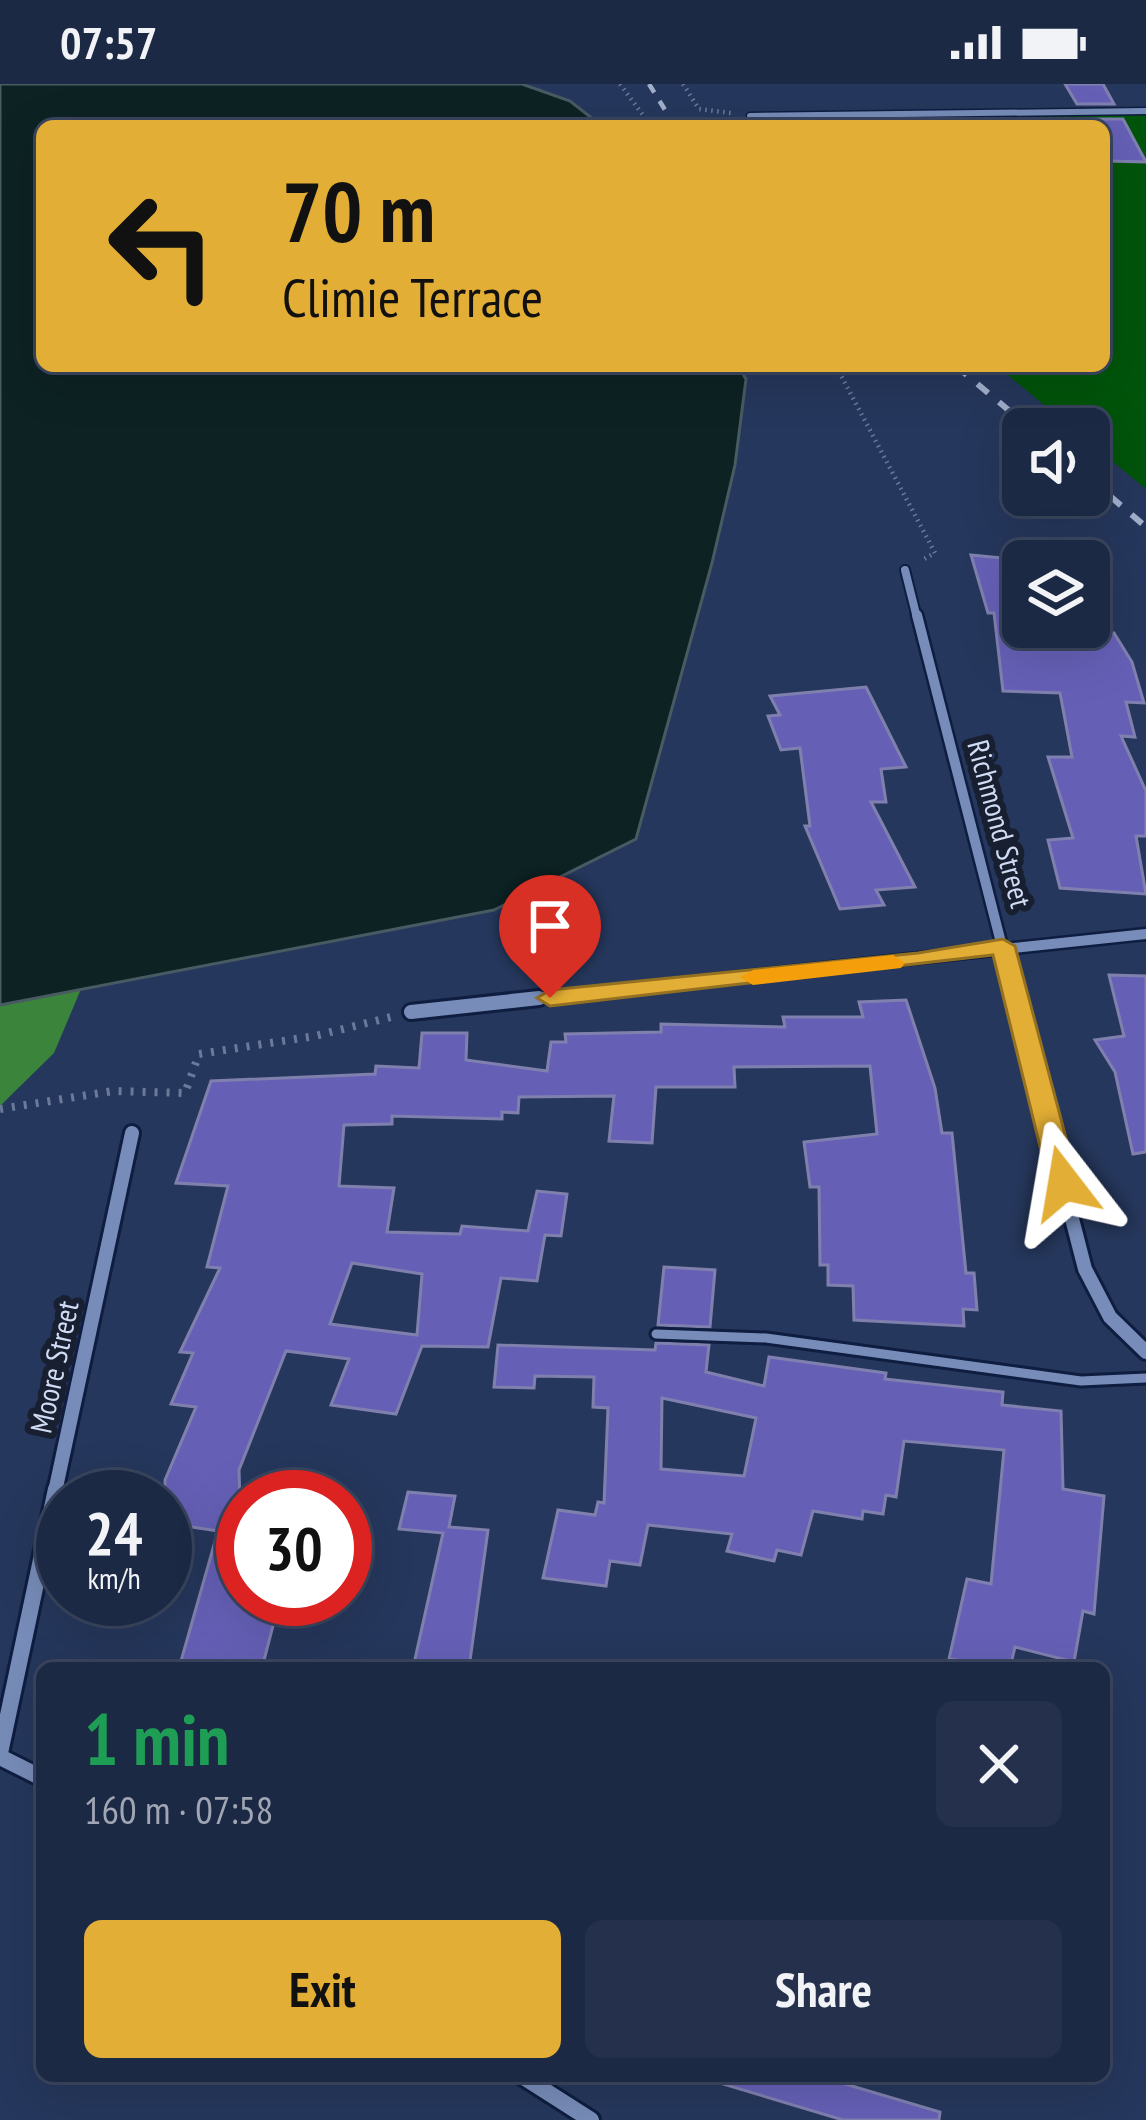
<!DOCTYPE html>
<meta charset="utf-8">
<style>
:root{--surface:#1c2945;--page:#25314c;--text:#f1f3f6;--muted:#a0a6b3;--line:#3a455e;--accent:#e3ae35}
body{margin:0;font-family:"PT Sans Narrow",sans-serif;background:var(--page);color:var(--text);height:100vh;display:flex;flex-direction:column;font-size:45px;white-space:nowrap}
*{box-sizing:border-box;margin:0}
p{font-size:39px;color:var(--muted)}
.icon{flex:none;width:66px;height:66px;fill:none;stroke:currentColor;stroke-width:2;stroke-linecap:round;stroke-linejoin:round}
.map{position:relative;flex:1;overflow:hidden}
.details{position:absolute;left:36px;top:1578px;width:1074px;height:420px;display:flex;flex-direction:column;background:var(--surface);border-radius:18px;box-shadow:0 12px 48px #0002,0 0 0 3px var(--line)}
.details>*{flex:none}
.banner{position:absolute;left:36px;top:36px;width:1074px;height:252px;border-radius:18px;box-shadow:0 12px 48px #0002,0 0 0 3px var(--line);background:#e3ae35;color:#111;overflow:hidden}
.controls{position:absolute;left:1002px;top:324px;display:grid;gap:24px}
.controls a{display:grid;place-items:center;width:108px;height:108px;border-radius:18px;background:var(--surface);box-shadow:0 12px 48px #0002,0 0 0 3px var(--line);font-size:60px}
.speed{position:absolute;left:36px;top:1386px;display:flex;gap:24px;font-size:60px;font-weight:700;text-align:center}
.speed>*{display:grid;place-content:center;width:156px;height:156px;border-radius:50%;background:var(--surface);box-shadow:0 12px 48px #0002,0 0 0 3px var(--line);line-height:1}
.speed small{font-size:30px;font-weight:400}
.speed .limit{border:18px solid #d22;background:#fff;color:#111}
.pin{position:absolute;display:grid;place-items:center;width:102px;height:102px;color:#fff;margin:-123px -51px;border-radius:50% 50% 50% 0;rotate:-45deg;box-shadow:0 0 12px #0007}
.pin .icon{rotate:45deg}
.me{position:absolute;width:132px;margin:-66px;rotate:346deg;stroke-linejoin:round;filter:drop-shadow(0 0 9px #0008)}
.turn{display:flex;align-items:center;gap:42px;height:252px;padding:0 48px;font-size:54px}
.turn .icon{width:156px;height:156px;stroke-width:2.5}
.turn b{display:block;font-size:84px;line-height:102px}
.round{display:grid;place-items:center;flex:none;width:126px;height:126px;border-radius:18px;background:var(--page)}
.headline{display:flex;align-items:center;justify-content:space-between;height:204px;padding:0 48px}
h1{font-size:72px;font-weight:700;line-height:90px;color:#1e9e55}
.action{display:flex;gap:24px;margin-top:auto;padding:24px 48px}
.action a{flex:1;height:138px;border-radius:18px;background:var(--accent);color:#111;font-size:48px;font-weight:700;line-height:138px;text-align:center}
.action a+a{background:var(--page);color:var(--text)}
.status{display:flex;justify-content:space-between;align-items:center;height:84px;padding:0 60px;background:var(--surface);direction:ltr}
.status svg{height:33px;fill:currentColor}
.map>svg:first-child{display:block}
.green{fill:#01540b}
.forest{fill:#3a843b}
.water{fill:#0d2223;stroke:#485a62;stroke-width:3}
.building{fill:#6560b6;stroke:#8080af;stroke-width:3;fill-rule:evenodd}
.lines{fill:none;stroke-linecap:round;stroke-linejoin:round}
.lane-casing{stroke:#0e1d40;stroke-width:15}
.street-far4-casing{stroke:#0e1d40;stroke-width:9}
.street-far3-casing{stroke:#0e1d40;stroke-width:12}
.street-far2-casing{stroke:#0e1d40;stroke-width:15}
.street-far1-casing{stroke:#0e1d40;stroke-width:20}
.street-casing{stroke:#0e1d40;stroke-width:22}
.path-far1{stroke:#6b7a9a;stroke-width:4.5;stroke-dasharray:1.5 4.5;stroke-linecap:butt}
.path{stroke:#6b7a9a;stroke-width:8;stroke-dasharray:3 9;stroke-linecap:butt}
.lane{stroke:#778cb8;stroke-width:9}
.street-far4{stroke:#778cb8;stroke-width:6}
.street-far3{stroke:#778cb8;stroke-width:8}
.street-far2{stroke:#778cb8;stroke-width:10}
.street-far1{stroke:#778cb8;stroke-width:14}
.street{stroke:#778cb8;stroke-width:16}
.rail-far1{stroke:#a2afcb;stroke-width:4.5;stroke-dasharray:10 10;stroke-linecap:butt}
.rail{stroke:#a2afcb;stroke-width:6;stroke-dasharray:14 14;stroke-linecap:butt}
.route{fill:#e3ae35;stroke:#947122;stroke-width:3}
.slow{fill:#f59e0b}
.labels{text-anchor:middle;stroke-width:12;stroke-linejoin:round;paint-order:stroke}
.street-label{font-size:30px;fill:#d0dcf4;stroke:#171f30}
</style>
<div class="status"><b>07:57</b><svg viewBox="0 0 49 12"><path d="M0 12V9h3v3zM5 12V6h3v6zM10 12V3h3v9zM15 12V0h3v12zM26 1h20v11H26zM47 4h2v5h-2z"/></svg></div>
<div class="map">
<svg width="1146" height="2036" viewBox="0 0 1146 2036">
<rect width="100%" height="100%" fill="#25375c"/>
<path class="green" d="M1146 30V405L1089 358V345H1073L997 282H1104V42H708L700 36Z"/>
<path class="forest" d="M81 905 54 969 0 1022V921Z"/>
<path class="water" d="M0 0H522L570 17 602 42H42V282H738L746 295 735 381 712 479 636 755 494 826 0 921Z"/>
<path class="building" d="M1065 0H1103L1114 20H1077Z
M1085 35H1123L1146 78 1109 77 1104 42H1089Z
M971 471 1023 476V549H1114L1132 578 1144 619 1126 618 1135 653 1121 652 1146 707V752H1136L1146 810 1060 804 1048 756 1073 754 1048 673H1072L1060 609 1003 607 994 529H988Z
M866 603 906 683 881 685 886 718H871L915 803 876 806 884 821 840 825 805 742H810L800 664 781 666 768 632 780 631 770 612Z
M1109 891 1146 892V1068L1133 1070 1115 988 1095 956 1124 952Z
M906 916 935 1004 942 1049H952L966 1189H974L977 1226 963 1225 964 1242 854 1236 853 1202 828 1201V1181H820L819 1103H810L804 1058 877 1050 870 982 734 983 735 1003H656L652 1059 609 1057 614 1012 519 1013 518 1029 502 1028V1035L392 1032V1040L344 1041 339 1102 394 1104 387 1148 460 1150 462 1142 528 1147 537 1107 567 1110 561 1152 545 1151 537 1197 501 1194 488 1263 422 1262 396 1330 331 1321 349 1275 286 1267 239 1386 243 1515H280L262 1584H179L218 1447 165 1439V1396L196 1323 171 1320 193 1269 180 1268 220 1184 207 1183 228 1102 176 1099 211 997 375 990 376 982 419 984 422 949H467L466 976 547 987 551 958H566L565 950 661 948V940L785 943 783 933H863L859 918ZM352 1179 422 1190 417 1251 330 1240Z
M664 1183 715 1186 710 1243 658 1241Z
M656 1259 709 1261 706 1288 764 1302 769 1273 886 1289 885 1295 1003 1308 1002 1321 1061 1327 1063 1405 1104 1412 1094 1530 1083 1527 1074 1578 1015 1563 1010 1584 949 1575 967 1495 991 1500 1004 1366 904 1357 896 1413 886 1411 883 1430 863 1427 862 1435 813 1427 801 1471 777 1466 774 1477 727 1467 732 1450 648 1441 640 1481 610 1477 606 1502 543 1494 558 1426 595 1431 598 1418 604 1419 608 1324 593 1323 594 1293 535 1292 534 1304 494 1303 498 1261 655 1266ZM662 1314 756 1334 744 1392 661 1385Z
M408 1408 455 1412 449 1443 488 1446 469 1584H413L443 1449 399 1445Z
M724 1992H846L845 2000 940 2028 939 2036H843L723 2000Z"/>
<g class="lines">
<g class="lane-casing">
<path id="lane" d="M656 1250 766 1254 1081 1297 1146 1294"/>
</g>
<g class="street-far4-casing">
<path id="street-far4" d="M750 32 1146 27"/>
</g>
<g class="street-far3-casing">
<path id="street-far3" d="M905 486 917 534"/>
</g>
<g class="street-far2-casing">
<path id="street-far2" d="M917 531 1016 917
M510 917 1146 850"/>
</g>
<g class="street-far1-casing">
<path id="street-far1" d="M1015 914 1085 1185 1110 1233 1146 1268
M411 928 539 914
M55 1408 132 1049"/>
</g>
<g class="street-casing">
<path id="street" d="M0 1669 56 1405
M0 1673 42 1694
M522 1992 591 2036"/>
</g>
<path class="path-far1" d="M620 0 651 42
M683 0 699 25 731 29
M836 282 935 469 922 476"/>
<path class="path" d="M0 1025 113 1007 185 1009 199 970 315 952 391 933"/>
<use href="#lane" class="lane"/>
<use href="#street-far4" class="street-far4"/>
<use href="#street-far3" class="street-far3"/>
<use href="#street-far2" class="street-far2"/>
<use href="#street-far1" class="street-far1"/>
<use href="#street" class="street"/>
<path class="rail-far1" d="M649 0 675 42"/>
<path class="rail" d="M956 282 1031 345
M1089 394 1146 443"/>
</g>
<path class="route" d="M1003 855 1015 862 1078 1099 1064 1108 1049 1099 993 871 550 922 537 914 550 906 918 869Z"/>
<path class="slow" d="M893 871 905 879 901 884 753 901 740 893 753 886Z"/>
<g class="labels">
<g class="street-label">
<text transform="translate(999 740) rotate(75)" y="10">Richmond Street</text>
<text transform="translate(55 1283) rotate(-78)" y="10">Moore Street</text>
</g>
</g>
</svg>
<div class="controls">
<a><svg class="icon" aria-label="sound" viewBox="0 0 24 24"><path d="M4 9h4l5-4v14l-5-4H4zM17 9q2 3 0 6"/></svg></a>
<a><svg class="icon" aria-label="layers" viewBox="0 0 24 24"><path d="M12 4l9 5-9 5-9-5zM3 14l9 5 9-5"/></svg></a>
</div>
<div class="speed"><div>24<small>km/h</small></div><div class="limit">30</div></div>
<div class="pin" style="left:550px;top:914px;background:#d93025"><svg class="icon" aria-label="arrive" viewBox="0 0 24 24"><path d="M6 21V4h12l-3 4 3 4H6"/></svg></div>
<svg class="me" style="left:1064px;top:1099px" viewBox="-20 -20 40 40"><path d="M0-17L14 15 0 8-14 15z" fill="#e3ae35" stroke="#fff" stroke-width="4"/></svg>
<div class="banner">
<div class="turn"><svg class="icon" aria-label="left" viewBox="0 0 24 24"><path d="M17 20v-9H6M10 6l-5 5 5 5"/></svg><div><b>70 m</b>Climie Terrace</div></div>
</div>
<section class="details">
<div class="headline"><div><h1>1 min</h1><p>160 m · 07:58</p></div><a class="round"><svg class="icon" aria-label="close" viewBox="0 0 24 24"><path d="M6 6l12 12M18 6L6 18"/></svg></a></div>
<div class="action"><a>Exit</a><a>Share</a></div>
</section>
</div>
